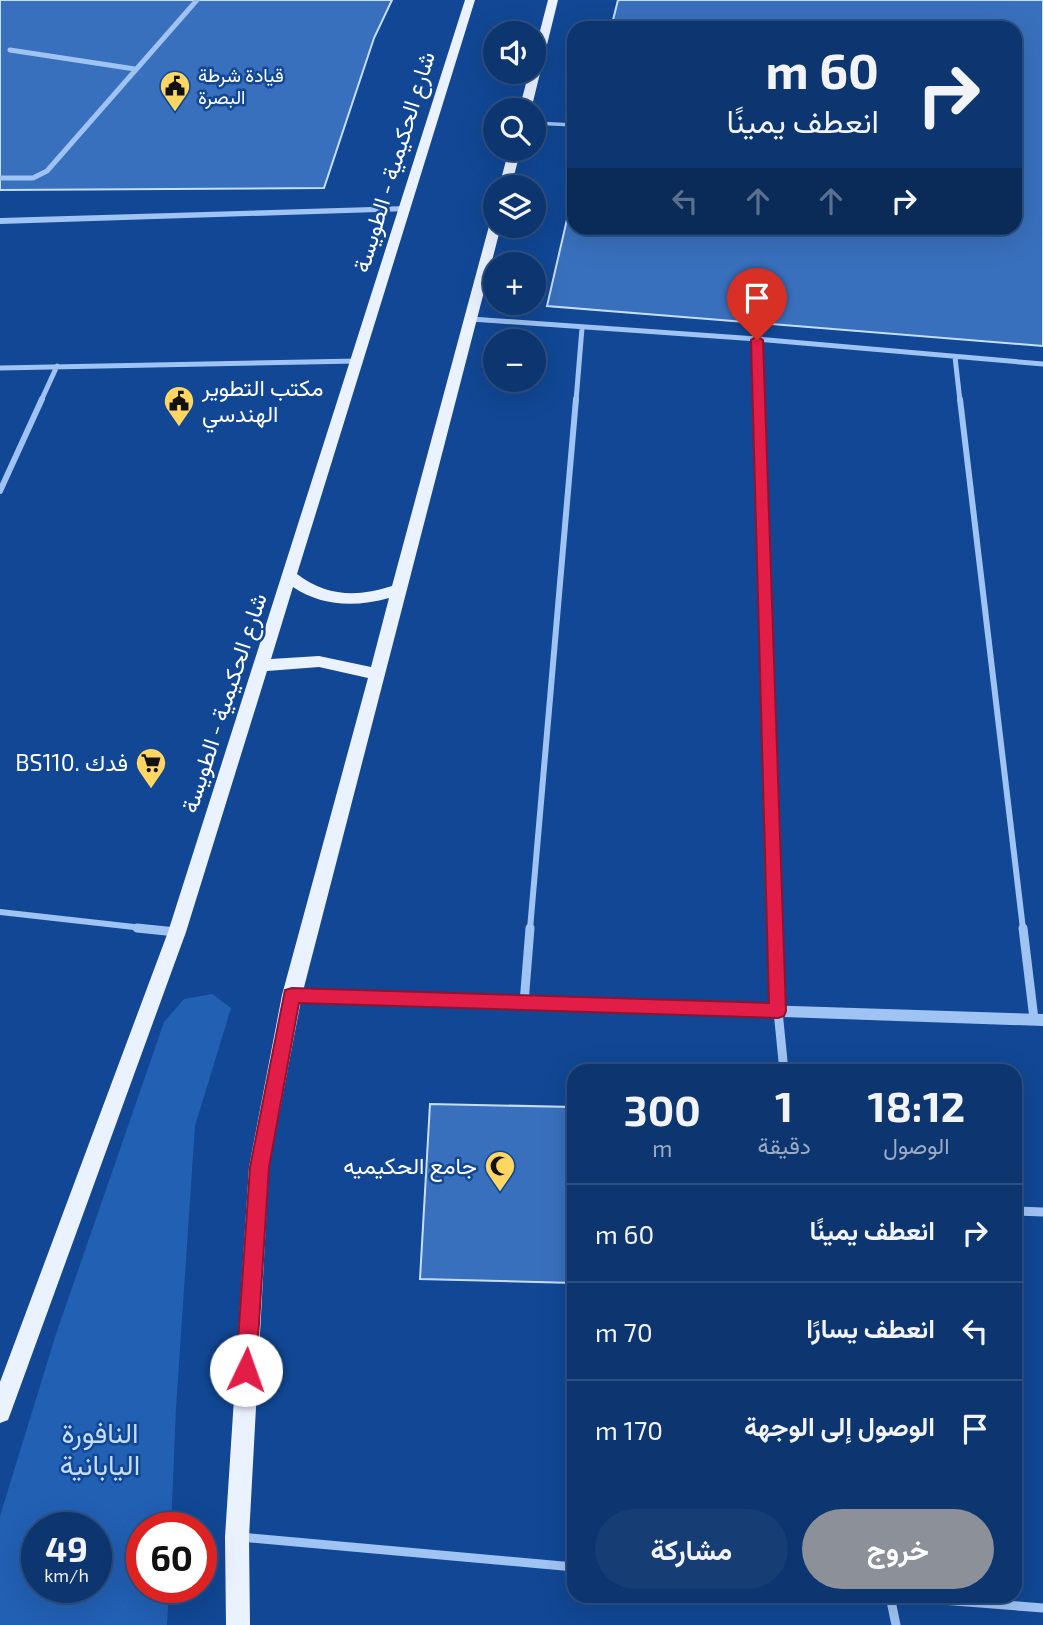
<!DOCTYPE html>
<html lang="ar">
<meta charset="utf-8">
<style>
:root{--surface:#0d356f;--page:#163d74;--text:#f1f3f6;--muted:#9aabc3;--line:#2d5082;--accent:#8c9099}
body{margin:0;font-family:"Exo 2",Vazirmatn,sans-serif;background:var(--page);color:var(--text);direction:rtl;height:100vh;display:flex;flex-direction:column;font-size:26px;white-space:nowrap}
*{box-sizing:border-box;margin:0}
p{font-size:23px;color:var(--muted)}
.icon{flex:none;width:38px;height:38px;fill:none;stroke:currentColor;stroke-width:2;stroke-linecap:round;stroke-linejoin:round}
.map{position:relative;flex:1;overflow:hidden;direction:ltr}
.sheet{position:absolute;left:567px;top:1064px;width:455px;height:539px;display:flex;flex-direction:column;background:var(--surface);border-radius:21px;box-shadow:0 7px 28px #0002,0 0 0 2px var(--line);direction:rtl}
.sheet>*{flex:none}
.banner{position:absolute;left:567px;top:21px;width:455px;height:214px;border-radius:21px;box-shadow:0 7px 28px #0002,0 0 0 2px var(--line);direction:rtl;background:#0d356f;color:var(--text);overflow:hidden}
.fabs{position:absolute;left:483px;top:21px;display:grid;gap:14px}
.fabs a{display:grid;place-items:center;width:63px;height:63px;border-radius:50%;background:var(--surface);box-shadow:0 7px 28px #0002,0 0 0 2px var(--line);font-size:35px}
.speed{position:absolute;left:21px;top:1512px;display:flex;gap:14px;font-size:35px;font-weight:700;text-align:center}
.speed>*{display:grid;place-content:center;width:91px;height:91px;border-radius:50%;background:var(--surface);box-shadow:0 7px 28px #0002,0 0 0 2px var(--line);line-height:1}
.speed small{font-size:18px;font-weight:400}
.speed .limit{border:10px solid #d22;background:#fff;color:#111}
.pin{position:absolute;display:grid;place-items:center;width:60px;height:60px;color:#fff;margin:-72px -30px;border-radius:50% 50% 50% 0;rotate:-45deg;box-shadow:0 0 7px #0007}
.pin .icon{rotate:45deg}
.me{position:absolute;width:77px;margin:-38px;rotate:3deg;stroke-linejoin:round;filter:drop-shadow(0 0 5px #0008)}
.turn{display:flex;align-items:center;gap:24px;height:147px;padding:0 28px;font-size:32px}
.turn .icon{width:91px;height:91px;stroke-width:2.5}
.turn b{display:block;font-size:49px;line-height:60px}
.lanes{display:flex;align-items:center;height:66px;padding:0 28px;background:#0003;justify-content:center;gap:35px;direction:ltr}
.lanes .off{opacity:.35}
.eta{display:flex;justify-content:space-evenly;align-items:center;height:119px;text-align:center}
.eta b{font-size:42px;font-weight:700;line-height:49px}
.button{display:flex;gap:14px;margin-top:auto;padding:14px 28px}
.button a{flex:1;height:80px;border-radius:42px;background:var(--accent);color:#fff;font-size:28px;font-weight:700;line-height:80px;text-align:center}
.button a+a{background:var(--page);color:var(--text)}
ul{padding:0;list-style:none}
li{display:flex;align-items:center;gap:21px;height:98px;padding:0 28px;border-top:2px solid var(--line)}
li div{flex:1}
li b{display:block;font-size:26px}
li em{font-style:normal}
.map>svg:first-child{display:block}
.green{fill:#2260b4;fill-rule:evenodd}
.building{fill:#3970bd;stroke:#c6defe;stroke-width:2}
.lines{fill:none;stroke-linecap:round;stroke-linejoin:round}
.service{stroke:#9fc3f3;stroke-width:3.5}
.minor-far2{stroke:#9fc3f3;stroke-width:5}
.minor-far1{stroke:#9fc3f3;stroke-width:6}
.minor{stroke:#9fc3f3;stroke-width:9}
.tertiary{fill:#9fc3f3;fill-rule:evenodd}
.primary{fill:#ebf2ff;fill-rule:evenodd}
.route{fill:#e11d48;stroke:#92132f;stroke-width:2}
.labels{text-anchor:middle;stroke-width:5;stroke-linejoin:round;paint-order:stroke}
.far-poi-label{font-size:19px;fill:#fff;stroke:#114794;text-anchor:start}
.street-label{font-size:23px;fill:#fff;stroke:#114794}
.poi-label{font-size:23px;fill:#fff;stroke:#114794;text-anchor:end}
.near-park-label{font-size:28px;fill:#c6defe;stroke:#114794}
</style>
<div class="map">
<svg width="1043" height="1625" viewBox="0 0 1043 1625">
<rect width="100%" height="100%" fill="#114794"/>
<path class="green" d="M212 994 231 1008 195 1126 176 1408 171 1528H142V1587H169L167 1625H0V1516L56 1334 164 1022 184 999ZM37 1528H96V1587H37Z"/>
<path class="building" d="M0 0H392L374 38 324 188 0 190Z
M618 0H1043V346L547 306 574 189V228H1015V28H611Z
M430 1104 574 1107V1283L420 1279Z"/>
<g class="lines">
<path class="service" d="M534 123 574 125"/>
<path class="minor-far2" d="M10 50 135 69
M0 178H33L47 171 197 0
M471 319 757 339 1043 364
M757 339 759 401
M955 357 960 401
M0 368 357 361
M41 401 57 366
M576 401 582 328"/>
<path class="minor-far1" d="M759 399 775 929
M960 399 1023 929
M0 491 42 399
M0 912 152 929
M530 929 576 399"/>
<path class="minor" d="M137 928 176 932
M775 928 778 1011 784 1071
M1023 928 1034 1019
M524 1003 530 928
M1015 1211 1043 1212
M240 1537 574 1567
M890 1596 1043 1608
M890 1596 896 1625"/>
<path class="tertiary" d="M406 206 410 209 409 211 0 224V218Z
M292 990 1043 1014V1026L292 1000 287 999 285 995 287 991Z"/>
<path class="primary" d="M465 0H475L297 574C327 597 358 597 392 586L489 226 495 222V226H501L302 995 269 1167 249 1537 250 1625H226L225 1537 249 1167 282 995 368 678 319 667 267 671 186 932 11 1412 8 1420 0 1423V1382L168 932ZM293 587C323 607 356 607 389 598L371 667 319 656 271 659Z
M548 0H558L531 110H519L529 72H534V54Z
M509 149H521L511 187H499Z"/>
</g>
<path class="route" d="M757 336 763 340 786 1011 784 1016 778 1018 299 1003 269 1167 256 1370 253 1377 246 1380 239 1377 236 1370 250 1167 285 990 292 988 769 1003 751 340Z"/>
<defs>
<g id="civic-pin" transform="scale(1.575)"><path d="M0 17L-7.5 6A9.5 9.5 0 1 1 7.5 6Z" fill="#ffd661" stroke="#114794"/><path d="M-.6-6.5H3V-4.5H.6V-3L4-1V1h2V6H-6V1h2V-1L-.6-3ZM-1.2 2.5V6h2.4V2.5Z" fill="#111"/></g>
<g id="supermarket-pin" transform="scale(1.575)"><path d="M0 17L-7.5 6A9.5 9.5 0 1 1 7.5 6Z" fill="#ffd661" stroke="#114794"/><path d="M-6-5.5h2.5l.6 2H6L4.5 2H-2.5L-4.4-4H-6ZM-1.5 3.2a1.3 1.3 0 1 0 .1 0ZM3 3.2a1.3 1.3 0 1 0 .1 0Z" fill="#111"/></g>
<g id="mosque-pin" transform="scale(1.575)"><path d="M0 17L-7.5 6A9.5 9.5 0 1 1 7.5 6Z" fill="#ffd661" stroke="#114794"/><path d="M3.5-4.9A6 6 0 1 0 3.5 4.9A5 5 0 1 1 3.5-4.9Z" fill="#111"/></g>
</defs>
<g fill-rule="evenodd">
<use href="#civic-pin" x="175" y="86"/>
<use href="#civic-pin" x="179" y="401"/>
<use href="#supermarket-pin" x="151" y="763"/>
<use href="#mosque-pin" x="500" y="1166"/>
</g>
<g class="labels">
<g class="far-poi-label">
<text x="198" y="82">قيادة شرطة<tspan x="198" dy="22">البصرة</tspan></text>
</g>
<g class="street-label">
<text transform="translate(394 162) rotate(-73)" y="8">شارع الحكيمية - الطويسة</text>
<text transform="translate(224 703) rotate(-72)" y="8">شارع الحكيمية - الطويسة</text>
</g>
<g class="poi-label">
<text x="202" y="396" text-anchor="start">مكتب التطوير<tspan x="202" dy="26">الهندسي</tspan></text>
<text x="128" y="771">BS110. فدك</text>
<text x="477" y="1174">جامع الحكيميه</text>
</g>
<g class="near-park-label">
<text x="100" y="1443">النافورة<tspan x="100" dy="32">اليابانية</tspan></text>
</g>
</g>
</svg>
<div class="fabs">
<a><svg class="icon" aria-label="sound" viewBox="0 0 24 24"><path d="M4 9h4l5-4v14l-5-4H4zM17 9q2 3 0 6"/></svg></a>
<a><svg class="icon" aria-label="search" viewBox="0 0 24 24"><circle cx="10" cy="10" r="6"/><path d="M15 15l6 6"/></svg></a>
<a><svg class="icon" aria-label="layers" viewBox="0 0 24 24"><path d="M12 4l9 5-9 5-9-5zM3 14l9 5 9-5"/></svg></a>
<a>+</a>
<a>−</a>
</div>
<div class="speed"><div>49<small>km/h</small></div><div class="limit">60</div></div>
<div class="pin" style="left:757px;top:340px;background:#d93025"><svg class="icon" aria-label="arrive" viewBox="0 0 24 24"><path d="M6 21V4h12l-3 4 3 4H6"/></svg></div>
<svg class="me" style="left:246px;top:1370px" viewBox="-20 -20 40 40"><circle r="19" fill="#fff"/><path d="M0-13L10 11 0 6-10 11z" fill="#e11d48"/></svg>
<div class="banner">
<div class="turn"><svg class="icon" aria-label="right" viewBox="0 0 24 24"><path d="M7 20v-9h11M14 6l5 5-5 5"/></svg><div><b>60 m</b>انعطف يمينًا</div></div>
<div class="lanes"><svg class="icon off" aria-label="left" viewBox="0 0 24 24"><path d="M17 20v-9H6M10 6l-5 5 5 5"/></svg><svg class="icon off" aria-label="ahead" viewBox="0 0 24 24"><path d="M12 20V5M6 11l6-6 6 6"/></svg><svg class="icon off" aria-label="ahead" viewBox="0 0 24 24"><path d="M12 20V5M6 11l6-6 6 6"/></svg><svg class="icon" aria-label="right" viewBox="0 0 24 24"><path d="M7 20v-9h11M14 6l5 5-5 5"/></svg></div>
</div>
<section class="sheet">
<div class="eta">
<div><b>18:12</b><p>الوصول</p></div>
<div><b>1</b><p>دقيقة</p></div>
<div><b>300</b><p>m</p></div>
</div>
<ul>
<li><svg class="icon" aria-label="right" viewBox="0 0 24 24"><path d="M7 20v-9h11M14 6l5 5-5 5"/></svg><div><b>انعطف يمينًا</b></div><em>60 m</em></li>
<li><svg class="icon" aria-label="left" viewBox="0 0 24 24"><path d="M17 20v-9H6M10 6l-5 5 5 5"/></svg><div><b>انعطف يسارًا</b></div><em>70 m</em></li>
<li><svg class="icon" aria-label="arrive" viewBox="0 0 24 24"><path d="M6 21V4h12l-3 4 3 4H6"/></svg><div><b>الوصول إلى الوجهة</b></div><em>170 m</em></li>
</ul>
<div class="button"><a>خروج</a><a>مشاركة</a></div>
</section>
</div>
